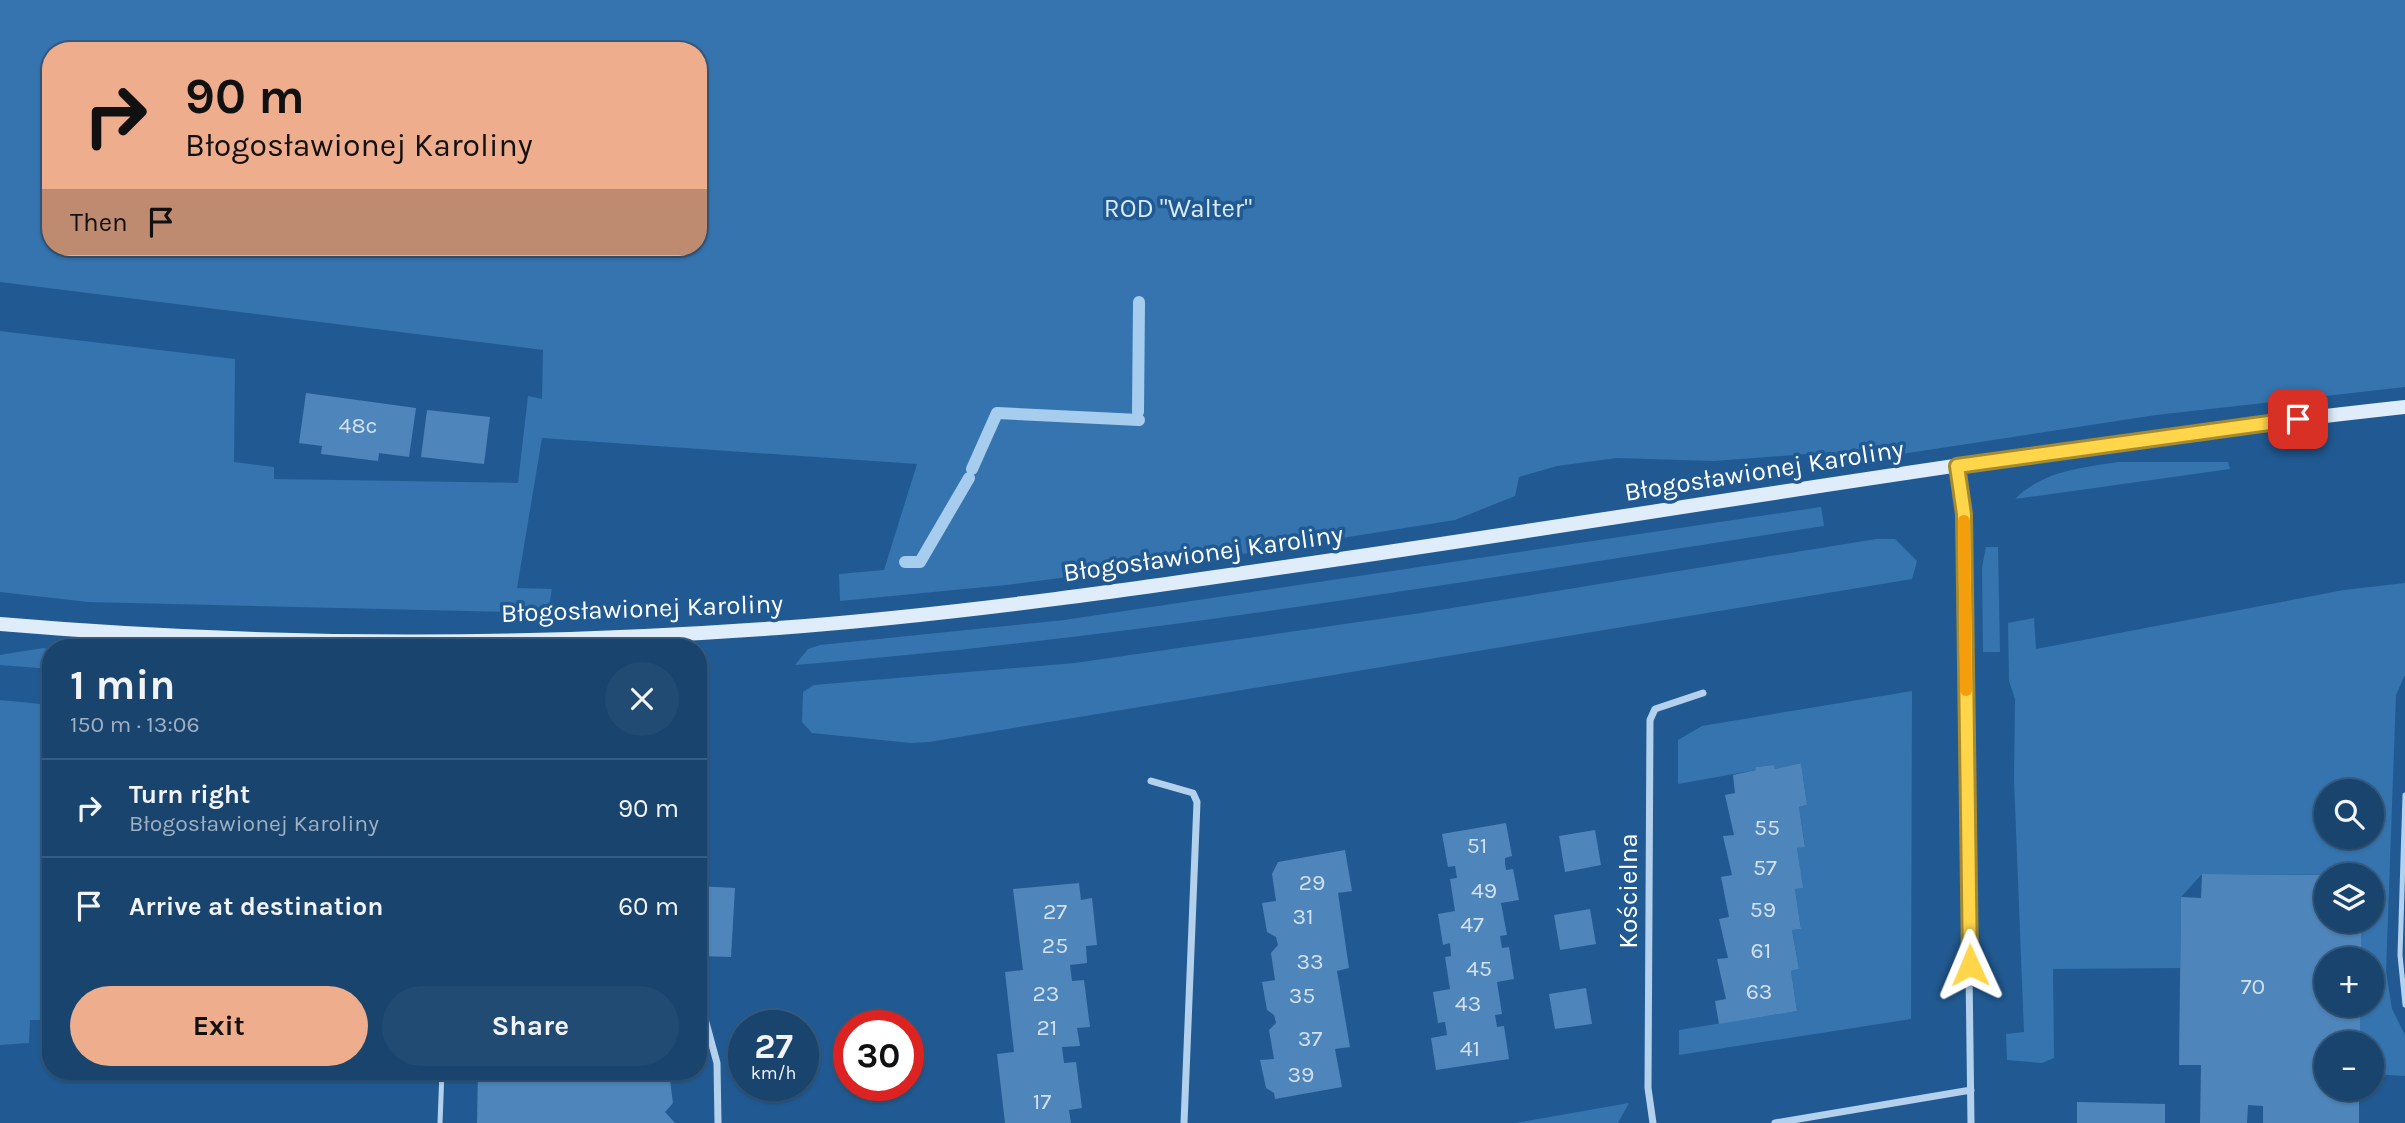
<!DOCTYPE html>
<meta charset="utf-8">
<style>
:root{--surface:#19446e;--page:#224b73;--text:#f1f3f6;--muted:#9fb0c2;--line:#375c81;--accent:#eead8d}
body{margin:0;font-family:Karla,sans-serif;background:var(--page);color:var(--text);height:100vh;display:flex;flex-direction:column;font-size:26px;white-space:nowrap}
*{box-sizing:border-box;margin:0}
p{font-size:23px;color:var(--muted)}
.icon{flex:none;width:38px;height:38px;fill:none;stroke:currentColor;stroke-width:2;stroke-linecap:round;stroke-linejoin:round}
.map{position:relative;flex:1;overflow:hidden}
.side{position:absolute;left:42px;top:639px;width:665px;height:441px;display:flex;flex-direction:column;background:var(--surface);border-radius:28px;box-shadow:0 2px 5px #0004,0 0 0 2px var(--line)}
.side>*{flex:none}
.banner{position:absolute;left:42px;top:42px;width:665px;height:214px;border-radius:28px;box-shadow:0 2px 5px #0004,0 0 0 2px var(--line);background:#eead8d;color:#111;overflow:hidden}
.controls{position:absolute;left:2314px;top:779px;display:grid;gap:14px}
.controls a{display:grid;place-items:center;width:70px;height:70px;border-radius:50%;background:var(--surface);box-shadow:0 2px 5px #0004,0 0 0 2px var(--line);font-size:35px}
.speed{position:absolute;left:728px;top:1010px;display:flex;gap:14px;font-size:35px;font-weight:700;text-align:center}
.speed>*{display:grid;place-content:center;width:91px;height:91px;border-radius:50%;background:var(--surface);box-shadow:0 2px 5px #0004,0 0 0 2px var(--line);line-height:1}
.speed small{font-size:18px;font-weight:400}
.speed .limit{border:10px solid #d22;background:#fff;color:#111}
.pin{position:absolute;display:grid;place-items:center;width:60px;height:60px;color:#fff;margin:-30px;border-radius:14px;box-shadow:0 4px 10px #0006}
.me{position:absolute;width:77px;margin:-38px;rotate:359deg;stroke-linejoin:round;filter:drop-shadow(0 0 5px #0008)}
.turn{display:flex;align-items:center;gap:24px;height:147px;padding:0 28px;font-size:32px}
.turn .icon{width:91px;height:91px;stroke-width:2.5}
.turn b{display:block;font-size:49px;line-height:60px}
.then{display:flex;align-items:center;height:66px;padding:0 28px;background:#0003;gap:14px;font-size:26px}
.round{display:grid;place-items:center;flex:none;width:74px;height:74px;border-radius:37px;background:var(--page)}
.overview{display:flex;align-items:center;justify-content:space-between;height:119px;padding:0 28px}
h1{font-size:42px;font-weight:700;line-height:52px}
.button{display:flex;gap:14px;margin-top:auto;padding:14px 28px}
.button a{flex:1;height:80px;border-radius:42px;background:var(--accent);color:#111;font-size:28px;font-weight:700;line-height:80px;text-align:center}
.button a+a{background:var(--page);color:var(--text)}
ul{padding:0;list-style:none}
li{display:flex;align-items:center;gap:21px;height:98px;padding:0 28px;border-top:2px solid var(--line)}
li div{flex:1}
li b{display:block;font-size:26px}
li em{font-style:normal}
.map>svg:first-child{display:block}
.green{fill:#3574af;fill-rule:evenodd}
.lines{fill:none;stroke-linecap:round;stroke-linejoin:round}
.stream{stroke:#a7cdee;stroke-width:12}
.building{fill:#4e85ba}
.lane{stroke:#b3d1ed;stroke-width:5}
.street{stroke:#b3d1ed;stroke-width:7}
.secondary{stroke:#dfedfa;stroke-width:14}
.route-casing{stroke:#a68a30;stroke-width:18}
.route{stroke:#ffd54a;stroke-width:12}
.slow{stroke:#f59e0b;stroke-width:12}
.labels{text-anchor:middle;stroke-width:7;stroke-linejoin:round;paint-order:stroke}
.number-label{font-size:23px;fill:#d3e0ee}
.park-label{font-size:26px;fill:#d9eaf9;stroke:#215a92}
.street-label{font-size:26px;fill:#fff;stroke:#215a92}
</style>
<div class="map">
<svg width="2405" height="1123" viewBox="0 0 2405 1123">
<rect width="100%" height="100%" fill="#215a92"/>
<path class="green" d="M0 0H2405V387L2156 415 1843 463 1835 452 1714 461 1617 458 1557 466 1519 477 1515 496 1455 520 1236 555 1006 585 840 601 839 574 884 570 917 464 542 438 517 588 552 589 548 613 88 602 0 592V331L235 359 234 462 274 467V479L518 483 528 396 542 399 543 350 0 282ZM51 51H698V247H51Z
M2118 462H2228L2230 469 2015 499C2043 471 2080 468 2118 462Z
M1821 507 1824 526C1482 578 1140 638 795 665L808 649 820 645 1064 620Z
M1876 539H1895L1917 561 1912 579 929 742 911 743 812 733 802 722 803 692 814 685 1075 663 1421 613Z
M1986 547H1998L2000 652H1983L1982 568Z
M2405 583V675L2396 695 2386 971 2392 1009 2405 1035V1076L2371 1074V1043H2360V1005L2371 1004V959H2361V921L2371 920V875L2202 874 2181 897 2180 968 2053 969 2054 1058 2042 1063 2007 1060 2006 1034 2024 1032 2014 780 2015 699 2009 681 2008 623 2034 618 2036 649 2344 590ZM2326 791H2371V836H2326Z
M43 648 51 649V669L0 665V655Z
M1912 691 1911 1019 1679 1055V1030L1797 1011 1791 971 1799 969 1792 930 1801 929 1795 889 1802 888 1797 848 1805 846 1799 807 1807 805 1801 763 1775 769 1774 765 1756 767V770L1678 784V740L1702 726Z
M0 700 51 705V1020H30L29 1043 0 1045Z
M1629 1103 1618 1123H1516Z"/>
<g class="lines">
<path class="stream" d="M1138 412 1139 302
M972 469 997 413 1139 420
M905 562H920L969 478"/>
</g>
<path class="building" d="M306 393 416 408 409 457 379 453 378 461 321 454 322 446 299 443Z
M427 410 490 417 484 464 421 457Z
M1801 763 1807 805 1799 807 1805 847 1797 848 1803 888 1795 889 1801 929 1792 930 1799 969 1791 971 1797 1011 1719 1024 1715 1001 1726 999 1717 959 1728 958 1719 919 1729 917 1721 877 1732 875 1723 836 1734 835 1725 795 1735 793 1733 775 1756 770V767L1774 765 1775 769Z
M1506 823 1512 856 1505 858V863L1506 870 1513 869 1519 900 1501 903 1507 935 1500 936 1502 948 1509 947 1514 979 1497 982 1502 1014 1495 1015 1497 1027 1504 1026 1509 1059 1436 1070 1431 1038 1447 1035 1445 1022 1438 1023 1433 992 1450 989 1445 957 1451 956 1450 943 1443 945 1438 914 1455 911 1450 879 1457 878 1455 866 1448 867 1442 834Z
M1595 830 1601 865 1565 872 1559 836Z
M1345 850 1352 891 1338 893 1349 968 1337 971 1350 1047 1335 1049 1342 1087 1275 1099 1274 1093 1266 1088 1260 1060 1274 1059 1269 1030 1276 1023 1274 1015 1267 1010 1262 982 1275 980 1271 953 1278 945 1276 937 1267 932 1262 903 1276 901 1272 874 1278 862Z
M2202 874 2326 875V920H2361V959H2326V1004H2360V1043H2326V1088H2359V1123H2263V1106L2248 1105 2247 1123H2200L2201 1065H2179L2181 897 2201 898Z
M1079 883 1081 900 1092 898 1097 945 1086 946 1087 963 1070 965 1072 981 1084 980 1090 1027 1077 1028 1080 1046 1062 1047 1064 1063 1076 1062 1082 1108 1069 1110 1071 1123H1005L997 1054 1014 1052 1005 972 1023 970 1013 889Z
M698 886 735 888 731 957 698 956Z
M1590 909 1596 944 1560 950 1554 915Z
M1586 988 1592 1024 1555 1029 1549 994Z
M478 1071H659L661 1077 670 1080 673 1103 665 1112 675 1123H477Z
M2077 1102 2165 1104V1123H2077Z"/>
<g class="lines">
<path class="lane" d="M2405 795 2400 955 2405 1005
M440 1123 442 1071"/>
<path class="street" d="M1957 466 1963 514 1971 1123
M1151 781 1193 793 1197 802 1184 1123
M698 993 717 1063 718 1123
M441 1079 447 1071
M1653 1123 1648 1088 1650 720 1655 709 1703 693
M1775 1123 1971 1090"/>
<path class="secondary" d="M0 624C258 646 520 647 778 628 964 614 1149 587 1333 560 1690 508 2046 446 2405 407"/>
</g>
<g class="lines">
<g class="route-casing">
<path id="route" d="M1970 965 1964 514 1957 466 2298 419"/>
</g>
<use href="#route" class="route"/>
<path class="slow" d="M1964 521 1966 690"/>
</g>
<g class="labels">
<g class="number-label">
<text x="358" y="433">48c</text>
<text x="1767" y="835">55</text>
<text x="1477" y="853">51</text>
<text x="1765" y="875">57</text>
<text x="1312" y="890">29</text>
<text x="1484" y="898">49</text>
<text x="1763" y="917">59</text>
<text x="1055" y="919">27</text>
<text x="1303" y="924">31</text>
<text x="1472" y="932">47</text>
<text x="1055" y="953">25</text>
<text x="1761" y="958">61</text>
<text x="1310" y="969">33</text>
<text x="1479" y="976">45</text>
<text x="2253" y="994">70</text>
<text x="1759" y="999">63</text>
<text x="1046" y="1001">23</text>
<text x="1302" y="1003">35</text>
<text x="1468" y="1011">43</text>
<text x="1047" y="1035">21</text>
<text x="1310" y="1046">37</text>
<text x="1470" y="1056">41</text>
<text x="1301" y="1082">39</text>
<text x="1042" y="1109">17</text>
</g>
<g class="park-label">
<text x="1178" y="217">ROD "Walter"</text>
</g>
<g class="street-label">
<text transform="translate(1764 470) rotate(-9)" y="9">Błogosławionej Karoliny</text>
<text transform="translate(1203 553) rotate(-8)" y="9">Błogosławionej Karoliny</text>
<text transform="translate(642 608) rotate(-2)" y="9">Błogosławionej Karoliny</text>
<text transform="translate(1628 891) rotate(-90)" y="9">Kościelna</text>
</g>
</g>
</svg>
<div class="controls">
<a><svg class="icon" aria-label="search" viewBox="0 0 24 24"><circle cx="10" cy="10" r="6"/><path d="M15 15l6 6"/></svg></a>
<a><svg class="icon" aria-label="layers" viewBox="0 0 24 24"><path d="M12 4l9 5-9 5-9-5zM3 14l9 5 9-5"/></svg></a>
<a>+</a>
<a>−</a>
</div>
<div class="speed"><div>27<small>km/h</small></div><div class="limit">30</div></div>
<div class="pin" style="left:2298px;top:419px;background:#d93025"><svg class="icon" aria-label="arrive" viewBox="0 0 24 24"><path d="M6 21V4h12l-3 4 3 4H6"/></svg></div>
<svg class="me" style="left:1970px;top:965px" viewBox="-20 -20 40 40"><path d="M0-17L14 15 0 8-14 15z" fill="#ffd54a" stroke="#fff" stroke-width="4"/></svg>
<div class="banner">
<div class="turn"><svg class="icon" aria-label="right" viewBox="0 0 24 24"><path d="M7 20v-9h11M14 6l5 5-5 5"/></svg><div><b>90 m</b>Błogosławionej Karoliny</div></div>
<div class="then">Then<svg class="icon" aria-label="arrive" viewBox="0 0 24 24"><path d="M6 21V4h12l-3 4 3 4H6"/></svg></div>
</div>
<section class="side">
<div class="overview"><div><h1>1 min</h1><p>150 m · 13:06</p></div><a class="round"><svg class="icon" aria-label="close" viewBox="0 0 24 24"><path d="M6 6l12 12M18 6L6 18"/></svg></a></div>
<ul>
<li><svg class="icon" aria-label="right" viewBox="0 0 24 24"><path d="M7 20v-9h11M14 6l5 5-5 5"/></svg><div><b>Turn right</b><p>Błogosławionej Karoliny</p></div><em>90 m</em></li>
<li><svg class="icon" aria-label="arrive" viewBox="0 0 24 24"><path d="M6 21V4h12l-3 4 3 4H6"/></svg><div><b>Arrive at destination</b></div><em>60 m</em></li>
</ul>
<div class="button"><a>Exit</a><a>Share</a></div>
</section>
</div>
